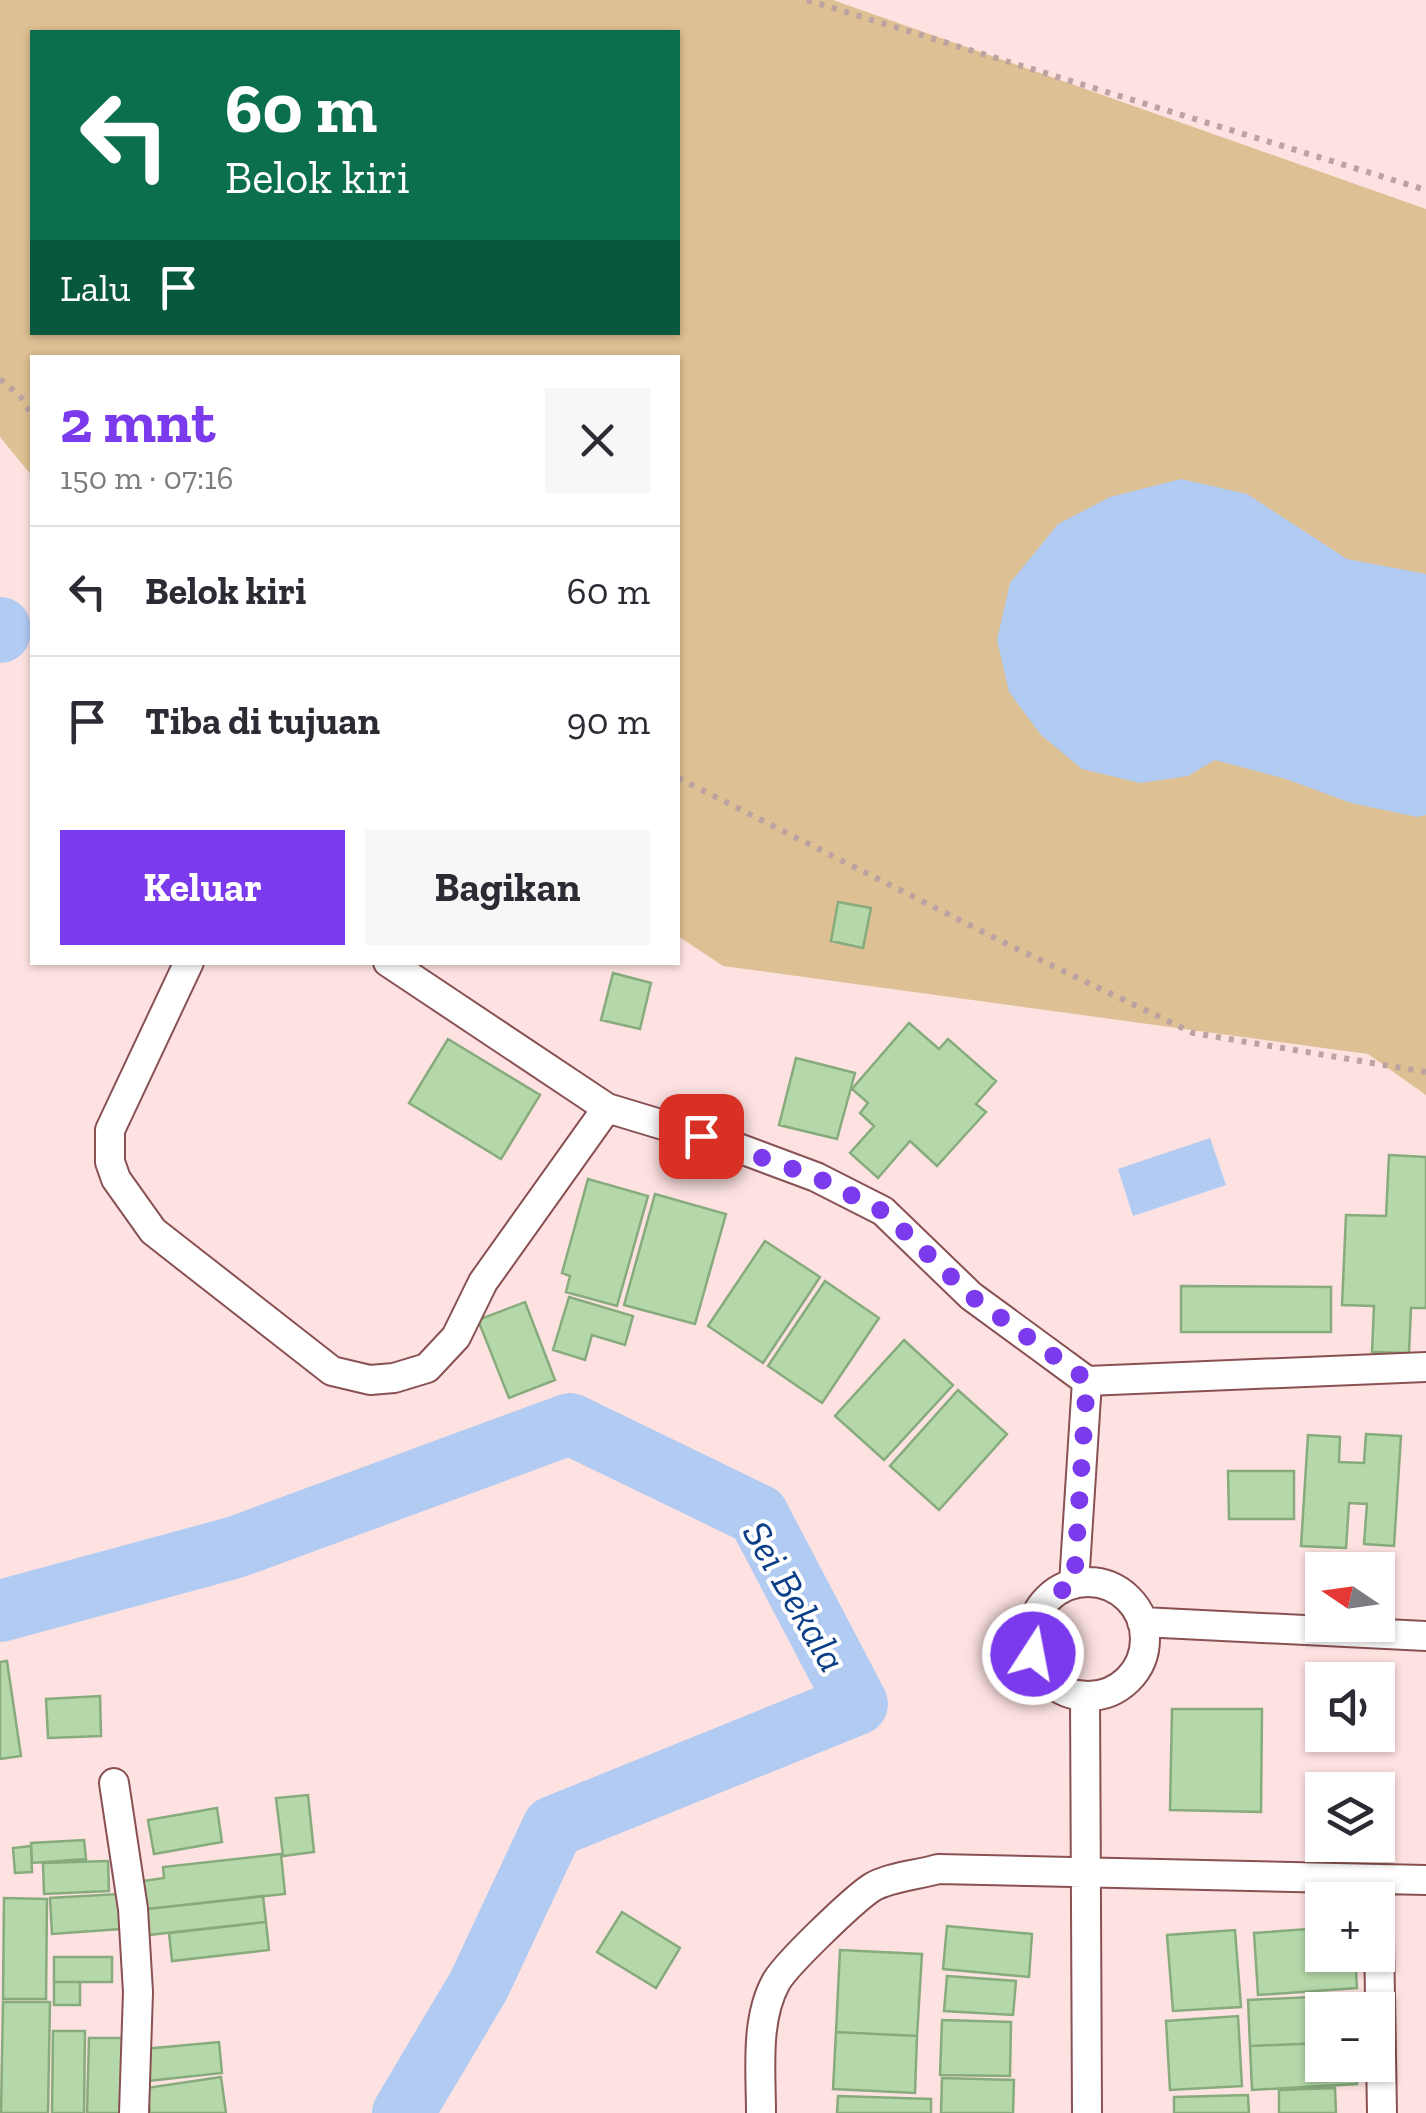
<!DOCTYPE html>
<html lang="id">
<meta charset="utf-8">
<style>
:root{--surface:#fff;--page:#f7f7f7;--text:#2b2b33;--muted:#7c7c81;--line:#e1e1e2;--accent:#7c3aed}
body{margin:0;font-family:"Zilla Slab",serif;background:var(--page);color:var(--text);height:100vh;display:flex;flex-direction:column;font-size:38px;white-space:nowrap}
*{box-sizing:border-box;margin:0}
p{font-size:32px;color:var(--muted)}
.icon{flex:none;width:55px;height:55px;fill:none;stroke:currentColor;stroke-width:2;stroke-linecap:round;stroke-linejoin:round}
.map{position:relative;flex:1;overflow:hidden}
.panel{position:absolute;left:30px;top:355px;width:650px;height:610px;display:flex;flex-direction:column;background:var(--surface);border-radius:0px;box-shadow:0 2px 8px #0004}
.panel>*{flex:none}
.banner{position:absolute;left:30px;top:30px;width:650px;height:305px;border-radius:0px;box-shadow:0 2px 8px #0004;background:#0b6e4f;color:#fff;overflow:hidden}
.needle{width:65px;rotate:283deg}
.buttons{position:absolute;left:1305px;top:1552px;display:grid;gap:20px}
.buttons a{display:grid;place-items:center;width:90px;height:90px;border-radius:0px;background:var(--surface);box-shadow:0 2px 8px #0004;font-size:50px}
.pin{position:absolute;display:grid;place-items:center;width:85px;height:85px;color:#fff;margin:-42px;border-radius:20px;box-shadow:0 5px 15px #0006}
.me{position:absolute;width:110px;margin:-55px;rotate:11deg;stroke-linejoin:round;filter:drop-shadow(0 0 8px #0008)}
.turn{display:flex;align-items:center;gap:35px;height:210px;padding:0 30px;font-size:45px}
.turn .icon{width:130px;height:130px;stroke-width:2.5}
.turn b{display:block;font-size:70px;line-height:85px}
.then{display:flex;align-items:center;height:95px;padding:0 30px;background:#0003;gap:20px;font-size:38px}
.round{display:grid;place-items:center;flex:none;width:105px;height:105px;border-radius:0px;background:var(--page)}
.overview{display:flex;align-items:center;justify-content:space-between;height:170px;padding:0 30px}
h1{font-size:60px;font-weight:800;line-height:75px;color:var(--accent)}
.primary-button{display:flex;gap:20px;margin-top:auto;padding:20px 30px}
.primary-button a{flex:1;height:115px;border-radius:0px;background:var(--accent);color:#fff;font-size:40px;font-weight:800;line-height:115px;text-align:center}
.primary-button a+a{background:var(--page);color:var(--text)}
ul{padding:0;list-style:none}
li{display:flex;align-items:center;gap:30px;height:130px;padding:0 30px;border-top:2px solid var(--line)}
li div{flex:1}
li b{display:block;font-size:38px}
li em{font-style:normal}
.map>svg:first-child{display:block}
.green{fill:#ddc093;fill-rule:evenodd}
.water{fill:#b1cbf2}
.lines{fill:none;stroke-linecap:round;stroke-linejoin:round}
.river{stroke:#b1cbf2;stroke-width:62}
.building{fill:#b4d8a9;stroke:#87ab7d;stroke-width:2.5}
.minor-casing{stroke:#895152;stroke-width:32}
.path{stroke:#bda2a2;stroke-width:6;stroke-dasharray:5 8;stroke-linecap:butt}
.minor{stroke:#fff;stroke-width:28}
.route{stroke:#7c3aed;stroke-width:18;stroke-dasharray:0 32.4}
.labels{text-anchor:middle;stroke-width:8;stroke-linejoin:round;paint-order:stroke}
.water-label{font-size:40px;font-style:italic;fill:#0c3f88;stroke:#fff}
</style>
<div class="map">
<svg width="1426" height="2113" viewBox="0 0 1426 2113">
<rect width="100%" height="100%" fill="#fde2e1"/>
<path class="green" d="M0 0H833L1426 209V1095L1368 1054 723 966 678 936V358H32V476L0 437ZM32 32H678V332H32Z"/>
<path class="water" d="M1181 479 1247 494 1347 559 1426 574V815L1417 817 1351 803 1286 779 1215 760 1188 776 1140 783 1082 769 1041 735 1009 692 997 640 1010 583 1058 524 1110 497Z
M1210 1138 1226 1185 1133 1216 1118 1169Z"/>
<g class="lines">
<path class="river" d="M0 628V632
M0 1611 236 1547 570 1424 758 1515 857 1704 553 1827 479 1985 403 2113"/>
</g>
<path class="building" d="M838 902 871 908 863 948 831 941Z
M613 973 651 983 640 1029 601 1020Z
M909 1023 939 1049 948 1039 996 1081 976 1104 986 1112 937 1166 910 1141 878 1178 850 1153 874 1126 860 1113 868 1103 852 1089Z
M448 1039 540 1095 501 1159 409 1103Z
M796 1058 855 1073 837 1139 779 1125Z
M1389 1155 1426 1157V1308H1411L1409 1353 1372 1352 1374 1306 1342 1305 1346 1215 1386 1216Z
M588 1179 648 1196 617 1306 566 1292 570 1276 562 1273Z
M655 1194 726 1214 695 1324 624 1305Z
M765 1241 820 1277 763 1363 708 1326Z
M825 1281 879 1318 822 1403 768 1366Z
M1181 1286 1331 1287V1332H1181Z
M569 1297 633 1316 625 1345 592 1335 585 1360 553 1350Z
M525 1302 555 1380 509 1398 478 1320Z
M904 1340 953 1385 884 1460 835 1416Z
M958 1390 1007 1434 939 1510 890 1466Z
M1366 1434 1401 1436 1394 1546 1364 1544 1367 1504 1349 1503 1346 1548 1301 1546 1308 1435 1340 1437 1339 1462 1364 1463Z
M1228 1471H1294V1519H1229Z
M7 1661 21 1756 0 1759V1662Z
M100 1696 101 1736 48 1738 46 1699Z
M1172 1709H1262L1261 1812 1170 1810Z
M308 1795 314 1852 283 1856 276 1798Z
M217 1808 222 1842 154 1854 148 1820Z
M84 1840 86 1859 32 1863 31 1843Z
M31 1846 32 1872 15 1873 13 1848Z
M281 1854 285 1894 146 1909 143 1881 164 1878 163 1867Z
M108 1861 109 1891 44 1894 43 1863Z
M118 1894 120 1929 52 1934 50 1898Z
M263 1896 266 1922 148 1935 146 1909Z
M4 1898 47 1899 46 1999H3Z
M622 1912 680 1948 656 1988 597 1952Z
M266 1922 269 1950 172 1961 169 1933Z
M947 1926 1032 1934 1029 1977 943 1969Z
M1322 1928V1955H1355L1357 1988 1258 1995 1254 1933Z
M1235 1930 1241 2007 1173 2011 1167 1935Z
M840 1950 922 1954 917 2036 836 2032Z
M54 1957H112V1982H54Z
M947 1976 1016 1981 1013 2015 944 2011Z
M54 1982H80V2005H54Z
M1352 1995 1353 2010H1322V2043L1250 2046 1248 2000Z
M3 2002H50L48 2113H1Z
M1238 2016 1242 2086 1170 2090 1166 2021Z
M942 2020 1011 2022 1010 2076 940 2075Z
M53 2031H85L84 2113H52Z
M836 2032 917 2036 915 2093 833 2089Z
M89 2038H128L127 2113H87Z
M219 2042 222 2073 147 2081 144 2049Z
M1322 2043V2065H1356L1357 2084 1252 2090 1250 2046Z
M221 2077 226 2113H150L147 2088Z
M942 2078 1014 2080 1013 2113H941Z
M1335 2088 1336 2113H1279V2090Z
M1248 2095 1249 2113H1174V2097Z
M838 2096 931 2099V2113H837Z"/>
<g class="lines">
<g class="minor-casing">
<path id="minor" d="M189 962 110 1130V1162L116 1179 153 1231 332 1371 370 1380 394 1378 427 1368 456 1337 483 1282 607 1108
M388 962 607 1108 733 1146 816 1177 883 1211 971 1296 1087 1381 1426 1367
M1031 1639a57 57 0 1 1 114 0a57 57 0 1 1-114 0Z
M1074 1584 1087 1381
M1142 1622 1426 1636
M1085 1696 1087 2113
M114 1783 133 1909 138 1992 134 2113
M1378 1880 1382 2113
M761 2113C761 2072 755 2020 776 1982 786 1964 852 1901 871 1888 888 1877 918 1875 938 1869L1426 1880"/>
</g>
<path class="path" d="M807 0 1426 190
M0 379 20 396 32 415
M678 778 1009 945 1193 1033 1426 1072"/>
<use href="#minor" class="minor"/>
</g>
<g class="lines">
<path class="route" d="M701 1136 816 1177 884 1212 971 1296 1087 1380 1074 1584C1043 1598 1030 1619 1033 1654"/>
</g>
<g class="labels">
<g class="water-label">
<text transform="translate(795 1596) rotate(60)" y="14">Sei Bekala</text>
</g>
</g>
</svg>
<div class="buttons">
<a><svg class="needle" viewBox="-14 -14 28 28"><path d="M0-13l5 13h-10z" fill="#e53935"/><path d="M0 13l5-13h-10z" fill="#7c7c81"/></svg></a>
<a><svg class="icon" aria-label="sound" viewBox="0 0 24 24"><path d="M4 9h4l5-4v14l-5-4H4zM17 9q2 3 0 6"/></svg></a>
<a><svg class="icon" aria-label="layers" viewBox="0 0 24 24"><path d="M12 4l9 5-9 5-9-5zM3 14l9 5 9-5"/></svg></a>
<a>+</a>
<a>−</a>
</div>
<div class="pin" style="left:701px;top:1136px;background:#d93025"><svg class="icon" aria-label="arrive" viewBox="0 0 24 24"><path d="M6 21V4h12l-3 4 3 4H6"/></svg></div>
<svg class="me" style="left:1033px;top:1654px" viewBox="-20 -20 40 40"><circle r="17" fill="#7c3aed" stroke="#fff" stroke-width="3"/><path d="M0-11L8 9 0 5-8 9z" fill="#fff"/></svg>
<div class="banner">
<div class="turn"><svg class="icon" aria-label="left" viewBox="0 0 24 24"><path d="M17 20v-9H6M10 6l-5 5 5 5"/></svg><div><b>60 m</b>Belok kiri</div></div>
<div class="then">Lalu<svg class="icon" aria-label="arrive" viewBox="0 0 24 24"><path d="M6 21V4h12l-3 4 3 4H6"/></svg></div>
</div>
<section class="panel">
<div class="overview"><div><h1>2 mnt</h1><p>150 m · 07:16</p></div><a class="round"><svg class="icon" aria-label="close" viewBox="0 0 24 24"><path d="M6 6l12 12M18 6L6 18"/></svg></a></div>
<ul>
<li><svg class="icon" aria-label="left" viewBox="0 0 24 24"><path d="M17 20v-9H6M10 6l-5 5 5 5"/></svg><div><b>Belok kiri</b></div><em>60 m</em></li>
<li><svg class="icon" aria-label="arrive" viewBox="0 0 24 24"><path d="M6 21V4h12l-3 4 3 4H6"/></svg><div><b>Tiba di tujuan</b></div><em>90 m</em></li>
</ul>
<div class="primary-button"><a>Keluar</a><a>Bagikan</a></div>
</section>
</div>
